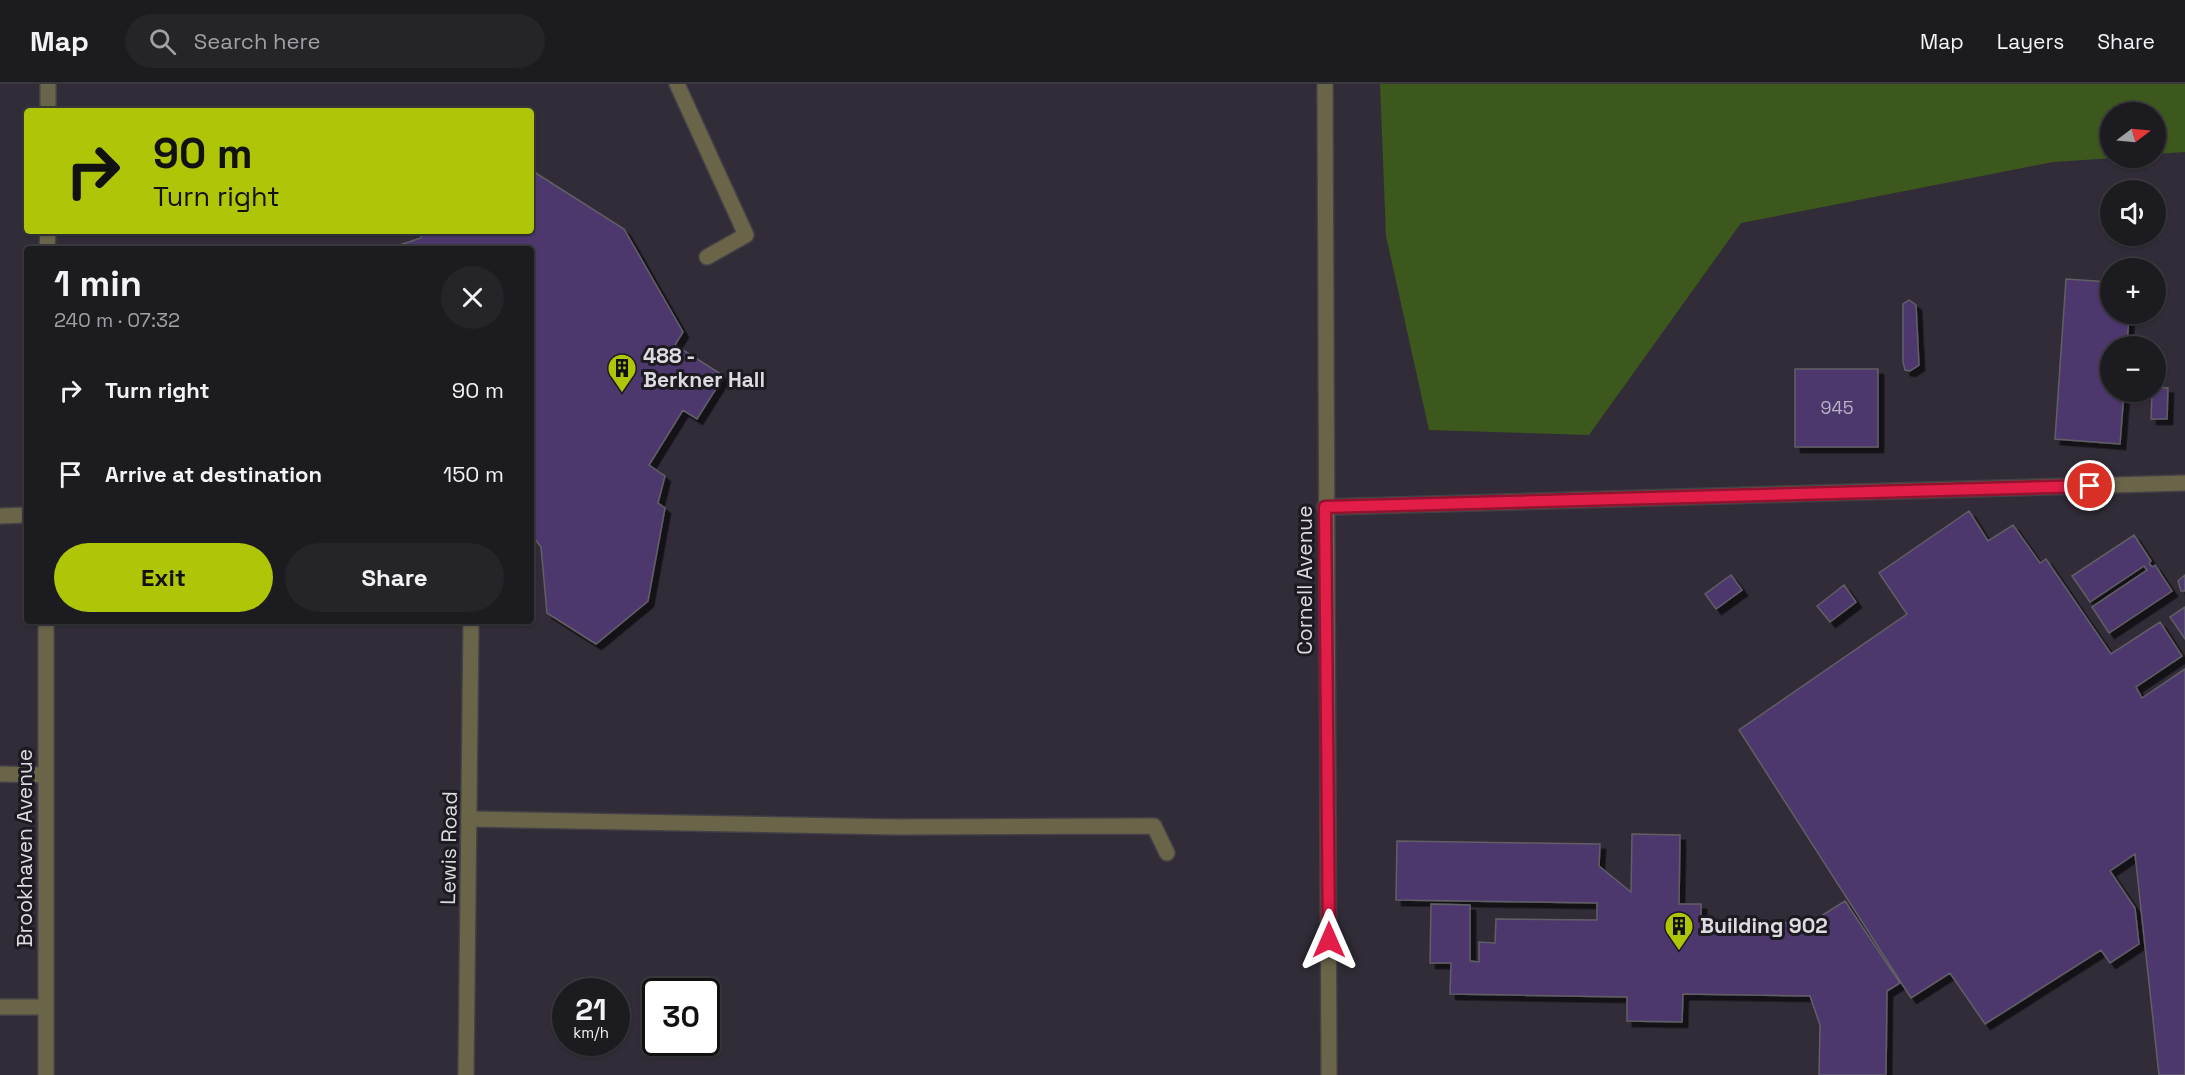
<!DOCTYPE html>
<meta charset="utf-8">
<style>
:root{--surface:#1c1b20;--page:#252429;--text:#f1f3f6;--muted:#a0a1a5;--line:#3a393e;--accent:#afc507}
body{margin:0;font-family:"Space Grotesk",sans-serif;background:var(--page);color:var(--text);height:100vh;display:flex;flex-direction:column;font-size:22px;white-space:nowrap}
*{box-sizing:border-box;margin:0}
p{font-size:20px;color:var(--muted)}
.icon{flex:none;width:33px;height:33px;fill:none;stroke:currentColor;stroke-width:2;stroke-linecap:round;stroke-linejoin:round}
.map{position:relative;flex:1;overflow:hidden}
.panel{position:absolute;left:24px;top:162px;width:510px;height:378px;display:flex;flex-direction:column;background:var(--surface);border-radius:6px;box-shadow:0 2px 4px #0004,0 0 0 2px var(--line)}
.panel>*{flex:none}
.hud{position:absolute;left:24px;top:24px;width:510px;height:126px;border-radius:6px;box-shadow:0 2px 4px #0004,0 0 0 2px var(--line);background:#afc507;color:#111;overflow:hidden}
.needle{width:39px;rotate:74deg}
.controls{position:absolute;left:2100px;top:18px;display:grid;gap:12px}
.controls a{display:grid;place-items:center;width:66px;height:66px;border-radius:50%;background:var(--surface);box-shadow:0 2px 4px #0004,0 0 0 2px var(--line);font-size:30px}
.speed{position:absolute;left:552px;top:894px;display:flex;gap:12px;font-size:30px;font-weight:700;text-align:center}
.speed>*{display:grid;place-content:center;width:78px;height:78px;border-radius:50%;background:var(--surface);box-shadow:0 2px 4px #0004,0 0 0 2px var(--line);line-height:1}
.speed small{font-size:15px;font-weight:400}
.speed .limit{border:3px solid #111;border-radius:9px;background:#fff;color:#111}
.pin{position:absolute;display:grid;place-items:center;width:51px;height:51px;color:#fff;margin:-26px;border:3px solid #fff;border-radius:50%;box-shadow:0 2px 6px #0007}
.me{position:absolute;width:66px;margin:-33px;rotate:0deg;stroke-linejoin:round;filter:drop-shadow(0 0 4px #0008)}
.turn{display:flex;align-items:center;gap:21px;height:126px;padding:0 30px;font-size:27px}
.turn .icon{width:78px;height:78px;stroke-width:2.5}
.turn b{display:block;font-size:42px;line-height:51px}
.round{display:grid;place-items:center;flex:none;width:63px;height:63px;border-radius:32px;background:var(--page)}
.headline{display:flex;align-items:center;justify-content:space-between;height:102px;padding:0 30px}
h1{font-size:36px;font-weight:800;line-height:45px}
.action{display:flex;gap:12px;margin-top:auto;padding:12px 30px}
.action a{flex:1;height:69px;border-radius:36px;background:var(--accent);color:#111;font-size:24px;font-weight:800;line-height:69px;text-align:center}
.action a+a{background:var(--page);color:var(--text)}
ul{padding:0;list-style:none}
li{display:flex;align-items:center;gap:18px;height:84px;padding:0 30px}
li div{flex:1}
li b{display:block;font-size:22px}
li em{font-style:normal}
header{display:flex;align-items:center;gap:36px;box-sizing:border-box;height:84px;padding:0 30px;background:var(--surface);border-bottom:2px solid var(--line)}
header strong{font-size:28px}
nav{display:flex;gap:33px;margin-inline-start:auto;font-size:21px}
.search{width:420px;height:54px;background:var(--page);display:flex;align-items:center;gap:15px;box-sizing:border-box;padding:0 21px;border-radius:33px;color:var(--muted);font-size:22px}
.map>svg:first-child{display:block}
.built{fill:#312c37;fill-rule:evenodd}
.forest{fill:#3d581c}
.building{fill:#4e376e;stroke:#615f66;stroke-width:1.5;filter:url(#shadow)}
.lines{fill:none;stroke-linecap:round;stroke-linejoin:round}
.service-casing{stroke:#434147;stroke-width:18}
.minor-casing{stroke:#434147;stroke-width:18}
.service{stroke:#6a6449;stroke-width:15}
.minor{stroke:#6a6449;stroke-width:15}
.route-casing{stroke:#92132f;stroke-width:15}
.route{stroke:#e11d48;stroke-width:10}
.labels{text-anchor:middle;stroke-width:6;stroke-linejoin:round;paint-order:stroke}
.number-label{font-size:18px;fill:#b9b2c4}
.poi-label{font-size:21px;font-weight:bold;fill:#dddbe0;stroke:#1d1a21;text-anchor:start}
.street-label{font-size:21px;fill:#dddbe0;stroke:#1d1a21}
</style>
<header>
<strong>Map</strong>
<div class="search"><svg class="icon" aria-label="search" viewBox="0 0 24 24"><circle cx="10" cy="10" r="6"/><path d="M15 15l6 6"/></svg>Search here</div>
<nav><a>Map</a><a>Layers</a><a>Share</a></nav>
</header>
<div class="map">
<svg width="2185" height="991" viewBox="0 0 2185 991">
<defs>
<filter id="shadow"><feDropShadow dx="5.5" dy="5.5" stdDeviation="0" flood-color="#0009"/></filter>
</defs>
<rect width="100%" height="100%" fill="#26242a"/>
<path class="built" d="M0 0H2185V991H0ZM27 27H531V147H27ZM2110 28H2156V74H2110ZM2110 106H2156V152H2110ZM27 165H531V537H27ZM2110 184H2156V230H2110ZM2110 262H2156V308H2110ZM566 908H616V958H566ZM656 908H706V958H656Z"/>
<path class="forest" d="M1380 0H2185V68L2156 70V28H2110V74H2114L2053 78 1741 139 1589 351 1429 346 1386 152Z"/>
<path class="building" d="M531 86 624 145 683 248 675 261 724 292 697 335 683 326 649 381 665 392 658 419 665 424 648 517 596 560 547 529 541 463 531 450V165H387L421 154 423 147H531Z
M2066 195 2110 198V230H2129L2127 262H2110V308H2124L2120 360 2055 355Z
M1909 216 1916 221 1919 281 1910 287 1905 286 1903 278V220Z
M1795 285H1878V363H1795Z
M2156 303 2168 304 2167 335H2151L2152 308H2156Z
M1969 427 1988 457 2013 441 2040 479 2046 475 2111 570 2160 538 2182 572 2136 603 2142 614 2185 585V991H2159L2135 770 2110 787 2135 824 2139 860 2110 879 2101 866 1985 940 1950 889 1911 914 1739 646 1907 530 1879 489Z
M2134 451 2151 477 2149 479 2152 483 2155 481 2172 507 2109 549 2092 523 2147 486 2144 482 2090 518 2072 492Z
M1731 491 1742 506 1716 525 1705 510Z
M2185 491V507H2181L2178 497Z
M1844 501 1856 518 1830 538 1817 522Z
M2185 523V555L2170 533Z
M1632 750 1680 751 1679 820H1701V838L1810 839 1845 817 1900 899 1887 907 1886 991H1819L1820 941 1810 912 1683 910 1682 938 1627 937V913L1450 910 1451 879H1430L1431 820 1470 821V877L1479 878V858L1495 859 1496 835 1597 836V819L1396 816 1397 757 1600 760 1599 782 1631 808Z"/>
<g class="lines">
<g class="service-casing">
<path id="service" d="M677 0 746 151 707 173
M1325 423 2185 399
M0 690 46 691
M470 735 897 743 1154 742 1167 769
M0 923H46"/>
</g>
<g class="minor-casing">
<path id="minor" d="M1325 0 1329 991
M48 27V0
M47 165 48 147
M0 432 27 431
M46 537V991
M466 991 471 537"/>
</g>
<use href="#service" class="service"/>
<use href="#minor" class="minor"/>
</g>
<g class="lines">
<g class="route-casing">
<path id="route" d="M1329 856 1325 423 2090 402"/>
</g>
<use href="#route" class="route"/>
</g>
<defs>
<g id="building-pin" transform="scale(1.5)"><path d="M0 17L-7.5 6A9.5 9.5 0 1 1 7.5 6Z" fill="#afc507" stroke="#1d1a21"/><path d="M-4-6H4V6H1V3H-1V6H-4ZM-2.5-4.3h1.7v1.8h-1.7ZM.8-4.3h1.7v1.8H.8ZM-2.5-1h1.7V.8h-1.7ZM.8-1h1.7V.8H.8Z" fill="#111"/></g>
</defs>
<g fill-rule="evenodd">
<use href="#building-pin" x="622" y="284"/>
<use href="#building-pin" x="1679" y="842"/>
</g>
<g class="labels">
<g class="number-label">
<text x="1837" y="330">945</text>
</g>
<g class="poi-label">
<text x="643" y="279">488 -<tspan x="643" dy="24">Berkner Hall</tspan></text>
<text x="1700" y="849">Building 902</text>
</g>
<g class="street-label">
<text transform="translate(1305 496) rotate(-90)" y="7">Cornell Avenue</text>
<text transform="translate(25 764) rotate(-90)" y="7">Brookhaven Avenue</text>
<text transform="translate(449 764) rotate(-89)" y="7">Lewis Road</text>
</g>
</g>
</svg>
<div class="controls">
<a><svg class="needle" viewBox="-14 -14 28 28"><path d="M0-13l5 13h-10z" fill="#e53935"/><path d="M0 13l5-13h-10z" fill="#a0a1a5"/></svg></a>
<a><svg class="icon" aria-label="sound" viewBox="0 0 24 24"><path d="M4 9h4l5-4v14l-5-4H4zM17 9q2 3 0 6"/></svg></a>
<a>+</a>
<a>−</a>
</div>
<div class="speed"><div>21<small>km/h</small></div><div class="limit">30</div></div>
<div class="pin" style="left:2090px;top:402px;background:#d93025"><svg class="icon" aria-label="arrive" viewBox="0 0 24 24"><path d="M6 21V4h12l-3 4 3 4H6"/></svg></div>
<svg class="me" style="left:1329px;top:856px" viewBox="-20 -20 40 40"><path d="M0-17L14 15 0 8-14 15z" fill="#e11d48" stroke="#fff" stroke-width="4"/></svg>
<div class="hud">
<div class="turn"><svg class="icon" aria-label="right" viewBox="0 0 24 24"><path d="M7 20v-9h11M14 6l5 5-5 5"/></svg><div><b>90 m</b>Turn right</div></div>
</div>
<section class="panel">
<div class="headline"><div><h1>1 min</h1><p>240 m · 07:32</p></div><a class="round"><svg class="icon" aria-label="close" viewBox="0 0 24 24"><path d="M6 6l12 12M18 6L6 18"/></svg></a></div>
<ul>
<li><svg class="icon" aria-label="right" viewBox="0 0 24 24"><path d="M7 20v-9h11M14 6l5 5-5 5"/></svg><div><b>Turn right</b></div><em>90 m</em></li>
<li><svg class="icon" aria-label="arrive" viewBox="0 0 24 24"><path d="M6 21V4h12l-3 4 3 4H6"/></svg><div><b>Arrive at destination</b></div><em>150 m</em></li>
</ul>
<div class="action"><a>Exit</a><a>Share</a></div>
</section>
</div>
